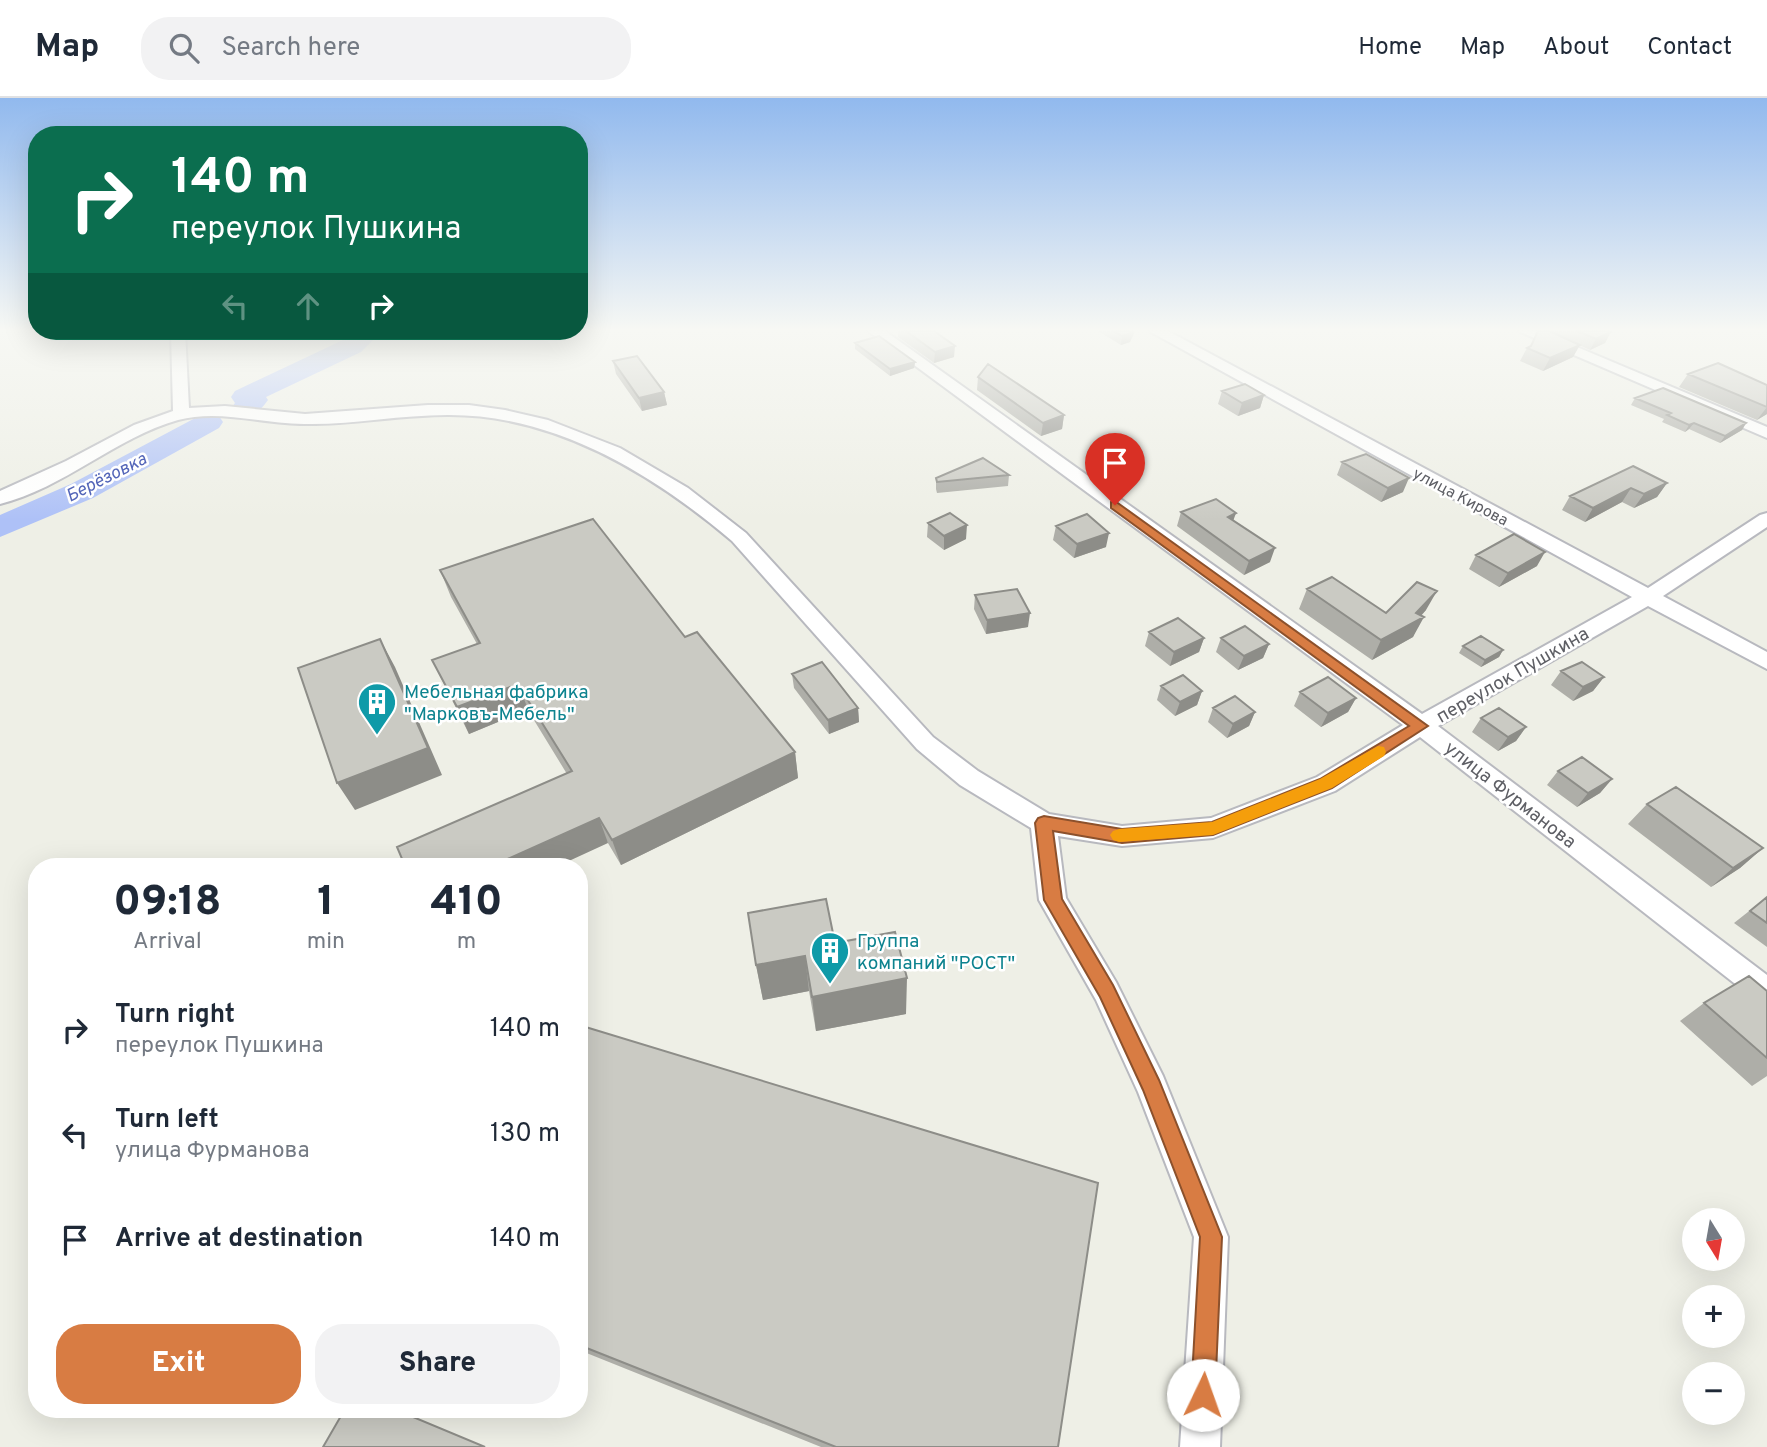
<!DOCTYPE html>
<meta charset="utf-8">
<style>
:root{--surface:#fff;--page:#f2f2f3;--text:#1f2937;--muted:#747a83;--line:#e0e1e3;--accent:#d87c43}
body{margin:0;font-family:Overpass,sans-serif;background:var(--page);color:var(--text);height:100vh;display:flex;flex-direction:column;font-size:26px;white-space:nowrap}
*{box-sizing:border-box;margin:0}
p{font-size:23px;color:var(--muted)}
.icon{flex:none;width:38px;height:38px;fill:none;stroke:currentColor;stroke-width:2;stroke-linecap:round;stroke-linejoin:round}
.map{position:relative;flex:1;overflow:hidden}
.details{position:absolute;left:28px;top:760px;width:560px;height:560px;display:flex;flex-direction:column;background:var(--surface);border-radius:28px;box-shadow:0 7px 28px #0002}
.details>*{flex:none}
.guide{position:absolute;left:28px;top:28px;width:560px;height:214px;border-radius:28px;box-shadow:0 7px 28px #0002;background:#0b6e4f;color:#fff;overflow:hidden}
.needle{width:46px;rotate:169deg}
.tools{position:absolute;left:1682px;top:1110px;display:grid;gap:14px}
.tools a{display:grid;place-items:center;width:63px;height:63px;border-radius:50%;background:var(--surface);box-shadow:0 7px 28px #0002;font-size:35px}
.pin{position:absolute;display:grid;place-items:center;width:60px;height:60px;color:#fff;margin:-72px -30px;border-radius:50% 50% 50% 0;rotate:-45deg;box-shadow:0 0 7px #0007}
.pin .icon{rotate:45deg}
.me{position:absolute;width:77px;margin:-38px;rotate:3deg;stroke-linejoin:round;filter:drop-shadow(0 0 5px #0008)}
.turn{display:flex;align-items:center;gap:24px;height:147px;padding:0 28px;font-size:32px}
.turn .icon{width:91px;height:91px;stroke-width:2.5}
.turn b{display:block;font-size:49px;line-height:60px}
.lanes{display:flex;align-items:center;height:66px;padding:0 28px;background:#0003;justify-content:center;gap:35px;direction:ltr}
.lanes .off{opacity:.35}
.eta{display:flex;justify-content:space-evenly;align-items:center;height:119px;text-align:center}
.eta b{font-size:42px;font-weight:800;line-height:49px}
.action{display:flex;gap:14px;margin-top:auto;padding:14px 28px}
.action a{flex:1;height:80px;border-radius:28px;background:var(--accent);color:#fff;font-size:28px;font-weight:800;line-height:80px;text-align:center}
.action a+a{background:var(--page);color:var(--text)}
ul{padding:0;list-style:none}
li{display:flex;align-items:center;gap:21px;height:105px;padding:0 28px}
li div{flex:1}
li b{display:block;font-size:26px}
li em{font-style:normal}
header{display:flex;align-items:center;gap:42px;box-sizing:border-box;height:98px;padding:0 35px;background:var(--surface);border-bottom:2px solid var(--line)}
header strong{font-size:33px}
nav{display:flex;gap:38px;margin-inline-start:auto;font-size:24px}
.search{width:490px;height:63px;background:var(--page);display:flex;align-items:center;gap:18px;box-sizing:border-box;padding:0 24px;border-radius:28px;color:var(--muted);font-size:26px}
.map>svg:first-child{display:block}
.lines{fill:none;stroke-linecap:round;stroke-linejoin:round}
.river{fill:#aec1f7;fill-rule:evenodd}
.minor-casing{stroke:#b8b9bf;stroke-width:4}
.minor{fill:#fff;fill-rule:evenodd}
.wall{fill:#aeaea8}
.shaded-wall{fill:#8d8d88}
.building{fill:#cacac3;stroke:#8d8d88;stroke-width:2}
.route{fill:#d87c43;stroke:#8c512c;stroke-width:2}
.slow{fill:#f59e0b}
.labels{text-anchor:middle;stroke-width:5;stroke-linejoin:round;paint-order:stroke}
.far-street-label{font-size:16px;fill:#5e5f65;stroke:#fff}
.far-water-label{font-size:18px;font-style:italic;fill:#5365b8;stroke:#fff}
.street-label{font-size:19px;fill:#5e5f65;stroke:#fff}
.culture-label{font-size:19px;fill:#0d838f;stroke:#fff;text-anchor:start}
</style>
<header>
<strong>Map</strong>
<div class="search"><svg class="icon" aria-label="search" viewBox="0 0 24 24"><circle cx="10" cy="10" r="6"/><path d="M15 15l6 6"/></svg>Search here</div>
<nav><a>Home</a><a>Map</a><a>About</a><a>Contact</a></nav>
</header>
<div class="map">
<svg width="1767" height="1349" viewBox="0 0 1767 1349">
<rect width="100%" height="100%" fill="#eeefe6"/>
<g class="lines">
<path class="river" d="M354 233H382L361 254 266 299 268 302C259 315 251 319 236 315L232 309 235 305 231 299 235 293 343 242Z
M209 315 219 318 223 324 219 330 93 400 0 439V417L71 386 199 318Z"/>
<g class="minor-casing">
<path id="minor" d="M171 233H185L189 310 225 308 305 316 428 307H469L505 312 548 322 620 350 688 390 746 435 933 639 978 673 1049 716 1122 728 1211 720 1317 679 1403 627 868 233H885L1422 616 1632 499 1149 233H1168L1648 490 1760 417 1767 415V429L1663 498 1767 554V571L1648 508 1438 628 1767 877V907L1757 903 1420 639 1335 693 1213 740 1122 748 1058 738 1066 800 1116 884 1163 978 1228 1139 1220 1349H1180L1194 1139 1138 994 1096 902 1039 802 1031 730 960 687 917 651 732 443C653 376 555 316 447 317 399 317 352 327 304 326 262 326 219 311 178 322 115 340 64 390 0 406V393L66 363 134 327 173 313Z
M1518 233H1539L1767 329V340Z"/>
</g>
<use href="#minor" class="minor"/>
</g>
<path class="wall" d="M898 233H934L954 259 934 265 898 239Z
M1098 233H1135L1130 244 1121 247Z
M1537 233H1610L1605 245 1590 252 1579 247 1573 259 1543 273 1520 263 1527 250 1530 249Z
M855 245 915 264 914 270 890 278 855 251Z
M613 263 664 294 667 307 642 313 616 276Z
M1688 276 1767 287V316L1757 322 1679 289Z
M978 279 1064 317 1062 331 1041 338 977 292Z
M1222 293 1264 297 1260 310 1238 318 1218 306Z
M1635 300 1746 325 1742 332 1720 345 1689 331 1685 334 1662 324 1664 321 1631 307Z
M1342 364 1403 394 1381 404 1337 377Z
M1009 377 1008 388 937 395 936 391V380Z
M1667 385 1657 399 1634 410 1622 404 1585 424 1562 412 1570 398Z
M1181 414 1234 423 1270 464 1244 477 1177 428Z
M928 425 966 441 944 452 927 439Z
M1056 428 1106 449 1074 460 1053 442Z
M1476 457 1537 468 1499 489 1469 471Z
M440 472 685 539 795 654 798 680 621 767 567 676 529 614 521 617 520 615 469 636 432 562 477 546 451 499Z
M1307 491 1386 515 1426 512 1421 518 1413 539 1372 562 1299 511Z
M975 497 1028 529 986 536 974 511Z
M1149 534 1204 540 1199 554 1170 568 1145 548Z
M1221 540 1269 546 1263 560 1238 572 1216 554Z
M1463 548 1503 552 1499 559 1481 569 1459 555Z
M1561 573 1604 579 1593 593 1573 603 1551 587Z
M792 576 858 610 859 624 829 636 794 590Z
M1161 588 1202 593 1197 607 1175 618 1157 602Z
M1300 594 1356 600 1348 614 1321 629 1294 608Z
M1213 610 1255 614 1249 628 1227 640 1208 624Z
M1481 620 1526 629 1516 643 1498 653 1472 634Z
M1558 673 1612 681 1600 695 1577 709 1547 687Z
M1647 706 1763 750 1740 770 1711 789 1628 726Z
M1767 799V849L1734 825Z
M835 845 906 916 816 933 809 893 763 902 756 867Z
M1767 893V978L1752 988 1680 923 1704 905Z
M579 927 1058 1349H821L579 1252Z"/>
<path class="shaded-wall" d="M1132 233H1135L1130 244 1121 247 1122 238Z
M1611 234 1605 245 1590 252 1596 241Z
M1580 247 1573 259 1543 273 1550 260Z
M955 248 954 259 934 265 935 254Z
M915 264 914 270 890 278V271Z
M664 294 667 307 642 313 639 300Z
M1264 297 1260 310 1238 318 1242 305Z
M1767 309V316L1757 322Z
M1064 317 1062 331 1041 338 1043 325Z
M1694 325 1689 331 1685 334 1689 327Z
M1746 325 1742 332 1720 345 1725 338Z
M1409 380 1403 394 1381 404 1388 390Z
M1667 385 1657 399 1634 410 1644 396Z
M1631 390 1622 404 1585 424 1593 410Z
M1236 415 1231 429 1228 419Z
M967 427 966 441 944 452V438Z
M1109 435 1106 449 1074 460 1077 446Z
M1275 450 1270 464 1244 477 1249 463Z
M1545 454 1537 468 1499 489 1508 475Z
M1437 493 1426 512 1416 523 1424 519 1413 539 1372 562 1381 542 1416 515Z
M1030 515 1028 529 986 536 987 522Z
M1204 540 1199 554 1170 568 1174 554Z
M380 541 395 569 442 677 355 712 337 685Z
M1269 546 1263 560 1238 572 1244 558Z
M1503 552 1499 559 1481 569 1485 562Z
M1604 579 1593 593 1573 603 1583 589Z
M519 588 529 614 521 617 511 591Z
M510 589 520 615 469 636 457 609Z
M1202 593 1197 607 1175 618 1180 604Z
M1356 600 1348 614 1321 629 1328 615Z
M858 610 859 624 829 636 828 622Z
M1255 614 1249 628 1227 640 1233 626Z
M1526 629 1516 643 1498 653 1508 639Z
M795 654 798 680 621 767 612 742Z
M1612 681 1600 695 1577 709 1588 695Z
M599 720 608 745 558 768H492Z
M1763 750 1740 770 1711 789 1733 770Z
M417 762 421 768H405Z
M805 858 809 893 763 902 756 867Z
M907 880 906 916 816 933 812 899Z"/>
<path class="building" d="M906 233H934L955 248 935 254Z
M1114 233H1132L1131 235 1122 238Z
M1538 233H1549L1580 247 1550 260 1527 250 1531 248Z
M1577 233H1610L1611 234 1596 241Z
M879 238 915 264 890 271 855 245Z
M637 258 664 294 639 300 613 263Z
M1718 265 1767 287V309L1688 276Z
M988 266 1064 317 1043 325 978 279Z
M1245 286 1264 297 1242 305 1222 293Z
M1663 290 1746 325 1725 338 1694 325 1689 327 1667 317 1671 315 1635 300Z
M1366 356 1409 380 1388 390 1342 364Z
M983 360 1009 377 937 384 936 380Z
M1633 368 1667 385 1644 396 1631 390 1593 410 1570 398Z
M1216 401 1236 415 1228 419 1275 450 1249 463 1181 414Z
M950 415 967 427 944 438 928 425Z
M1087 416 1109 435 1077 446 1056 428Z
M593 421 685 539 697 534 795 654 612 742 599 720 492 768H419L417 762 405 768 397 749 572 673 519 588 511 591 510 589 457 609 432 562 480 545 440 472Z
M1514 436 1545 454 1508 475 1476 457Z
M1332 479 1386 515 1417 484 1437 493 1416 515 1424 519 1381 542 1307 491Z
M1017 491 1030 515 987 522 975 497Z
M1178 520 1204 540 1174 554 1149 534Z
M1245 528 1269 546 1244 558 1221 540Z
M1481 538 1503 552 1485 562 1463 548Z
M380 541 428 650 337 685 298 570Z
M822 564 858 610 828 622 792 576Z
M1582 564 1604 579 1583 589 1561 573Z
M1183 577 1202 593 1180 604 1161 588Z
M1328 579 1356 600 1328 615 1300 594Z
M1235 598 1255 614 1233 626 1213 610Z
M1499 610 1526 629 1508 639 1481 620Z
M1582 659 1612 681 1588 695 1558 673Z
M1676 689 1763 750 1733 770 1647 706Z
M1767 799V825L1750 813Z
M826 801 835 845 895 834 907 880 812 899 805 858 756 867 748 815Z
M1749 878 1767 893V960L1704 905Z
M579 927 1098 1085 1058 1349H836L579 1247Z
M345 1311H394L485 1349H323Z"/>
<linearGradient id="sky" x2="0" y2="1"><stop stop-color="#91b9ee"/><stop offset="0.55" stop-color="#f7f8f4"/><stop offset="1" stop-color="#f7f8f4" stop-opacity="0"/></linearGradient>
<rect width="1767" height="422" fill="url(#sky)"/>
<path class="route" d="M1115 403 1428 628 1332 690 1213 737 1122 745 1053 733 1062 801 1113 887 1159 982 1222 1139 1215 1297 1212 1305 1203 1309 1194 1305 1191 1297 1200 1139 1143 992 1100 899 1044 802 1035 725 1038 720 1044 718 1122 731 1212 724 1320 681 1409 628 1111 410V404Z"/>
<path class="slow" d="M1378 648 1384 649 1386 654 1384 658 1332 690 1213 737 1119 744 1113 742 1110 737 1113 733 1119 731 1212 724 1320 681Z"/>
<defs>
<g id="building-pin" transform="scale(2.0125)"><path d="M0 17L-7.5 6A9.5 9.5 0 1 1 7.5 6Z" fill="#0f9aa8" stroke="#fff"/><path d="M-4-6H4V6H1V3H-1V6H-4ZM-2.5-4.3h1.7v1.8h-1.7ZM.8-4.3h1.7v1.8H.8ZM-2.5-1h1.7V.8h-1.7ZM.8-1h1.7V.8H.8Z" fill="#fff"/></g>
</defs>
<g fill-rule="evenodd">
<use href="#building-pin" x="377" y="604"/>
<use href="#building-pin" x="830" y="853"/>
</g>
<g class="labels">
<g class="far-street-label">
<text transform="translate(1461 398) rotate(28)" y="6">улица Кирова</text>
</g>
<g class="far-water-label">
<text transform="translate(106 379) rotate(-27)" y="6">Берёзовка</text>
</g>
<g class="street-label">
<text transform="translate(1512 576) rotate(-30)" y="7">переулок Пушкина</text>
<text transform="translate(1511 696) rotate(38)" y="7">улица Фурманова</text>
</g>
<g class="culture-label">
<text x="404" y="600">Мебельная фабрика<tspan x="404" dy="22">"Марковъ-Мебель"</tspan></text>
<text x="857" y="849">Группа<tspan x="857" dy="22">компаний "РОСТ"</tspan></text>
</g>
</g>
</svg>
<div class="tools">
<a><svg class="needle" viewBox="-14 -14 28 28"><path d="M0-13l5 13h-10z" fill="#e53935"/><path d="M0 13l5-13h-10z" fill="#747a83"/></svg></a>
<a>+</a>
<a>−</a>
</div>
<div class="pin" style="left:1115px;top:407px;background:#d93025"><svg class="icon" aria-label="arrive" viewBox="0 0 24 24"><path d="M6 21V4h12l-3 4 3 4H6"/></svg></div>
<svg class="me" style="left:1203px;top:1297px" viewBox="-20 -20 40 40"><circle r="19" fill="#fff"/><path d="M0-13L10 11 0 6-10 11z" fill="#d87c43"/></svg>
<div class="guide">
<div class="turn"><svg class="icon" aria-label="right" viewBox="0 0 24 24"><path d="M7 20v-9h11M14 6l5 5-5 5"/></svg><div><b>140 m</b>переулок Пушкина</div></div>
<div class="lanes"><svg class="icon off" aria-label="left" viewBox="0 0 24 24"><path d="M17 20v-9H6M10 6l-5 5 5 5"/></svg><svg class="icon off" aria-label="ahead" viewBox="0 0 24 24"><path d="M12 20V5M6 11l6-6 6 6"/></svg><svg class="icon" aria-label="right" viewBox="0 0 24 24"><path d="M7 20v-9h11M14 6l5 5-5 5"/></svg></div>
</div>
<section class="details">
<div class="eta">
<div><b>09:18</b><p>Arrival</p></div>
<div><b>1</b><p>min</p></div>
<div><b>410</b><p>m</p></div>
</div>
<ul>
<li><svg class="icon" aria-label="right" viewBox="0 0 24 24"><path d="M7 20v-9h11M14 6l5 5-5 5"/></svg><div><b>Turn right</b><p>переулок Пушкина</p></div><em>140 m</em></li>
<li><svg class="icon" aria-label="left" viewBox="0 0 24 24"><path d="M17 20v-9H6M10 6l-5 5 5 5"/></svg><div><b>Turn left</b><p>улица Фурманова</p></div><em>130 m</em></li>
<li><svg class="icon" aria-label="arrive" viewBox="0 0 24 24"><path d="M6 21V4h12l-3 4 3 4H6"/></svg><div><b>Arrive at destination</b></div><em>140 m</em></li>
</ul>
<div class="action"><a>Exit</a><a>Share</a></div>
</section>
</div>
